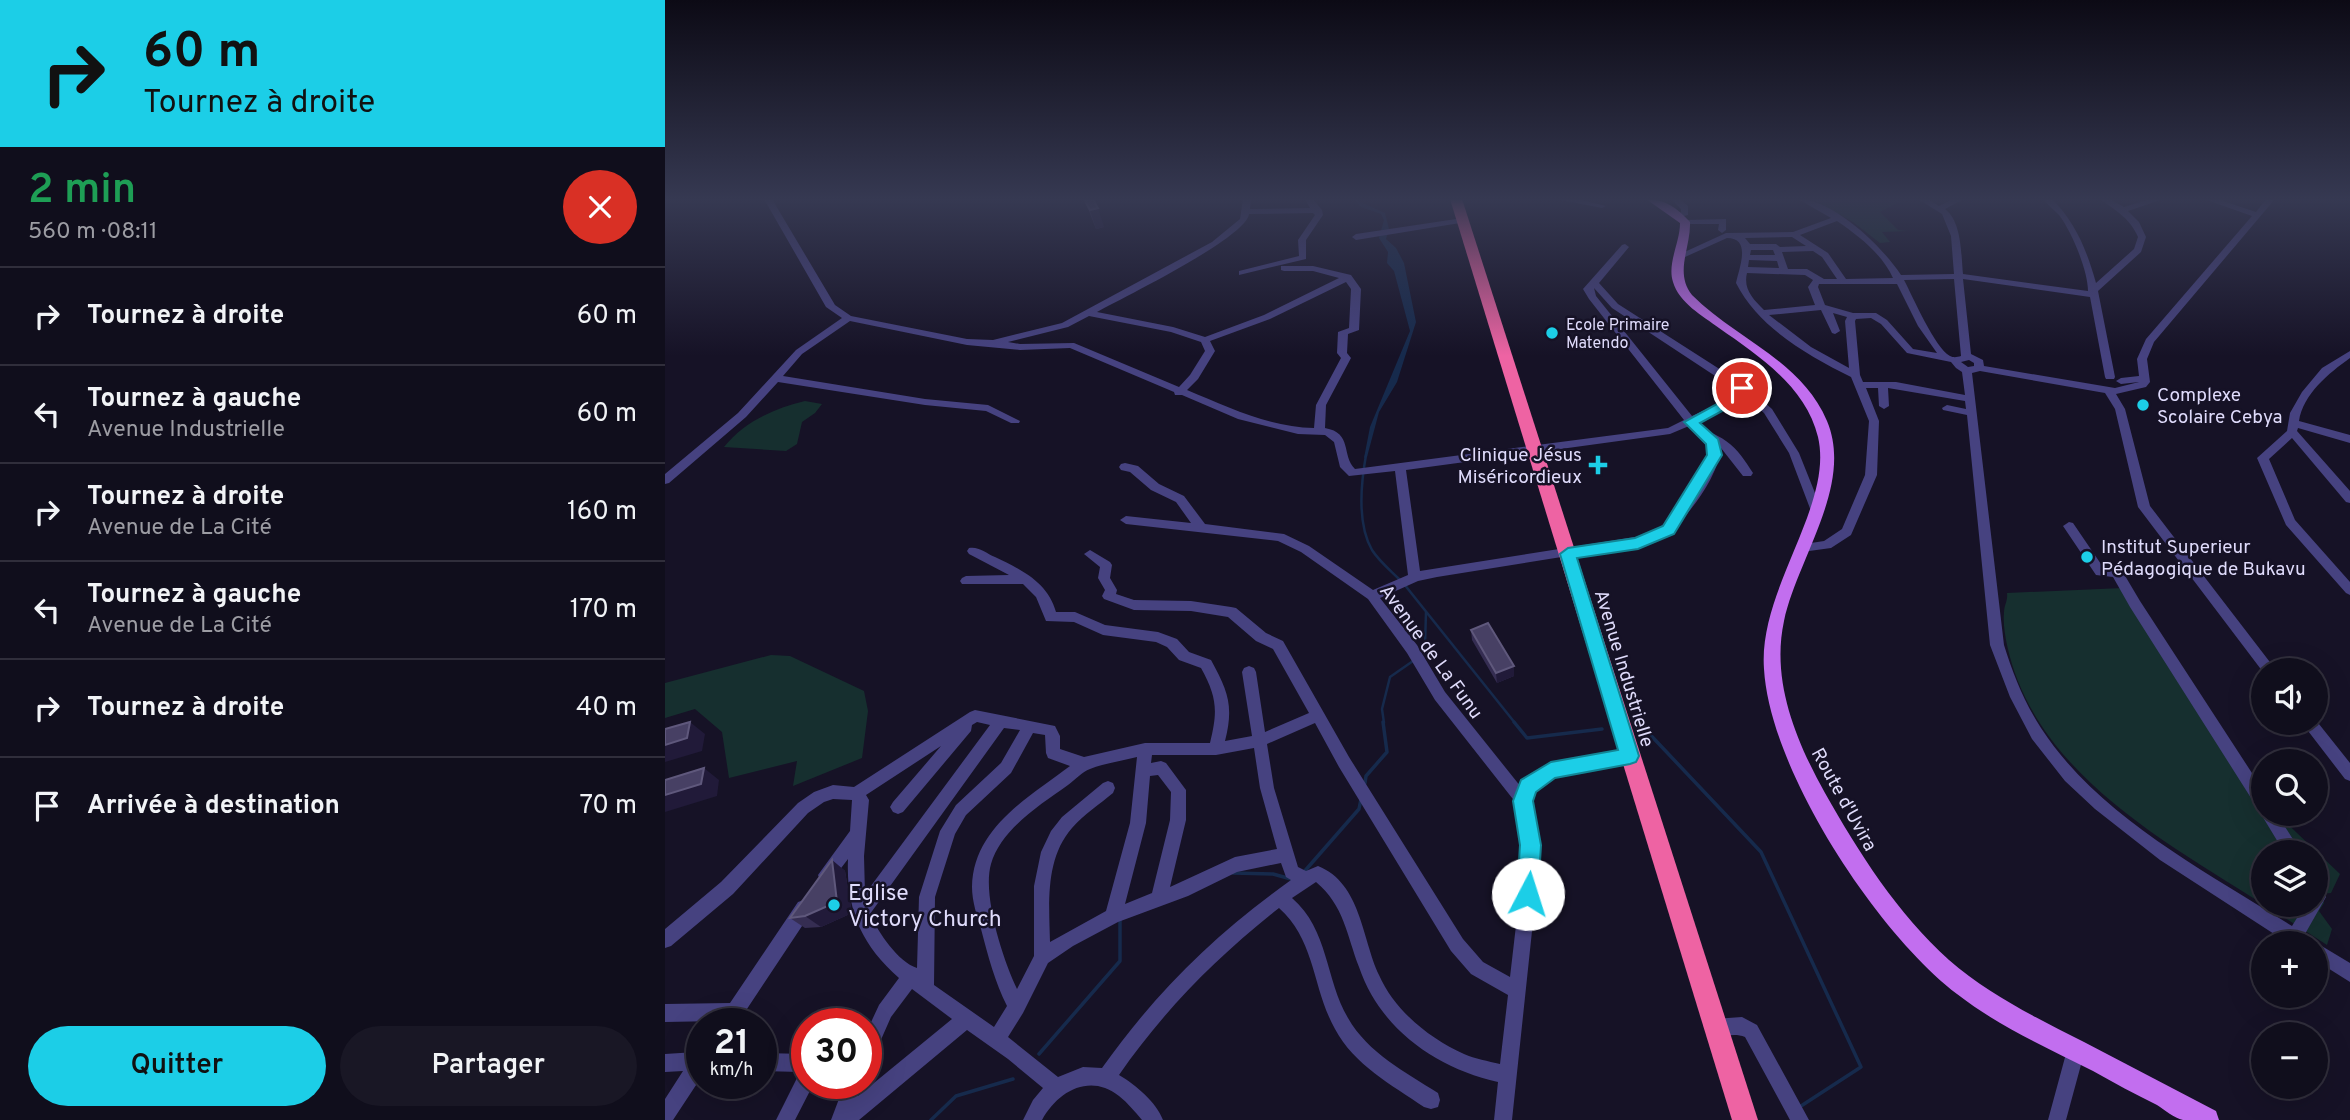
<!DOCTYPE html>
<html lang="fr">
<meta charset="utf-8">
<style>
:root{--surface:#100e1c;--page:#191725;--text:#f1f3f6;--muted:#9c9ca3;--line:#302e3b;--accent:#1ccee7}
body{margin:0;font-family:Overpass,sans-serif;background:var(--page);color:var(--text);height:100vh;display:flex;flex-direction:column;font-size:26px;white-space:nowrap}
*{box-sizing:border-box;margin:0}
p{font-size:23px;color:var(--muted)}
.icon{flex:none;width:38px;height:38px;fill:none;stroke:currentColor;stroke-width:2;stroke-linecap:round;stroke-linejoin:round}
.map{position:relative;flex:1;overflow:hidden}
.details{display:flex;flex-direction:column;background:var(--surface);width:665px}
.details>*{flex:none}
.top-card{background:#1ccee7;color:#111;overflow:hidden}
.controls{position:absolute;left:1586px;top:658px;display:grid;gap:14px}
.controls a{display:grid;place-items:center;width:77px;height:77px;border-radius:50%;background:var(--surface);box-shadow:0 7px 28px #0002,0 0 0 2px var(--line);font-size:35px}
.speed{position:absolute;left:21px;top:1008px;display:flex;gap:14px;font-size:35px;font-weight:700;text-align:center}
.speed>*{display:grid;place-content:center;width:91px;height:91px;border-radius:50%;background:var(--surface);box-shadow:0 7px 28px #0002,0 0 0 2px var(--line);line-height:1}
.speed small{font-size:18px;font-weight:400}
.speed .limit{border:10px solid #d22;background:#fff;color:#111}
.pin{position:absolute;display:grid;place-items:center;width:60px;height:60px;color:#fff;margin:-30px;border:4px solid #fff;border-radius:50%;box-shadow:0 2px 7px #0007}
.me{position:absolute;width:77px;margin:-38px;rotate:5deg;stroke-linejoin:round;filter:drop-shadow(0 0 5px #0008)}
.turn{display:flex;align-items:center;gap:24px;height:147px;padding:0 28px;font-size:32px}
.turn .icon{width:91px;height:91px;stroke-width:2.5}
.turn b{display:block;font-size:49px;line-height:60px}
.round{display:grid;place-items:center;flex:none;width:74px;height:74px;border-radius:37px;background:var(--page)}
.summary{display:flex;align-items:center;justify-content:space-between;height:119px;padding:0 28px}
h1{font-size:42px;font-weight:600;line-height:52px;color:#1e9e55}
.cta{display:flex;gap:14px;margin-top:auto;padding:14px 28px}
.cta a{flex:1;height:80px;border-radius:42px;background:var(--accent);color:#111;font-size:28px;font-weight:600;line-height:80px;text-align:center}
.cta a+a{background:var(--page);color:var(--text)}
ul{padding:0;list-style:none}
li{display:flex;align-items:center;gap:21px;height:98px;padding:0 28px;border-top:2px solid var(--line)}
li div{flex:1}
li b{display:block;font-size:26px}
li em{font-style:normal}
main{display:flex;flex:1;min-height:0}
.map>svg:first-child{display:block}
.green{fill:#162f2f}
.water{fill:#162a4c}
.lines{fill:none;stroke-linecap:round;stroke-linejoin:round}
.stream-far1{stroke:#162a4c;stroke-width:2.5}
.stream{stroke:#162a4c;stroke-width:3.5}
.minor{fill:#464280;fill-rule:evenodd}
.major{fill:#c26eef;fill-rule:evenodd}
.highway{fill:#ee63a3;fill-rule:evenodd}
.wall{fill:#352d52}
.shaded-wall{fill:#211a39}
.building{fill:#474064;stroke:#5f587c;stroke-width:2}
.route{fill:#1ccee7;stroke:#128696;stroke-width:2}
.poi-dot{fill:#1ccee7;stroke:#161226;stroke-width:2.5}
.labels{text-anchor:middle;stroke-width:5;stroke-linejoin:round;paint-order:stroke}
.far-poi-label{font-size:16px;fill:#dfdbfb;stroke:#161226;text-anchor:start}
.poi-label{font-size:19px;fill:#dfdbfb;stroke:#161226;text-anchor:start}
.street-label{font-size:19px;fill:#dfdbfb;stroke:#161226}
.near-poi-label{font-size:23px;fill:#dfdbfb;stroke:#161226;text-anchor:start}
</style>
<main>
<section class="details">
<div class="top-card">
<div class="turn"><svg class="icon" aria-label="right" viewBox="0 0 24 24"><path d="M7 20v-9h11M14 6l5 5-5 5"/></svg><div><b>60 m</b>Tournez à droite</div></div>
</div>
<div class="summary"><div><h1>2 min</h1><p>560 m · 08:11</p></div><a class="round" style="background:#d93025;color:#fff"><svg class="icon" aria-label="close" viewBox="0 0 24 24"><path d="M6 6l12 12M18 6L6 18"/></svg></a></div>
<ul>
<li><svg class="icon" aria-label="right" viewBox="0 0 24 24"><path d="M7 20v-9h11M14 6l5 5-5 5"/></svg><div><b>Tournez à droite</b></div><em>60 m</em></li>
<li><svg class="icon" aria-label="left" viewBox="0 0 24 24"><path d="M17 20v-9H6M10 6l-5 5 5 5"/></svg><div><b>Tournez à gauche</b><p>Avenue Industrielle</p></div><em>60 m</em></li>
<li><svg class="icon" aria-label="right" viewBox="0 0 24 24"><path d="M7 20v-9h11M14 6l5 5-5 5"/></svg><div><b>Tournez à droite</b><p>Avenue de La Cité</p></div><em>160 m</em></li>
<li><svg class="icon" aria-label="left" viewBox="0 0 24 24"><path d="M17 20v-9H6M10 6l-5 5 5 5"/></svg><div><b>Tournez à gauche</b><p>Avenue de La Cité</p></div><em>170 m</em></li>
<li><svg class="icon" aria-label="right" viewBox="0 0 24 24"><path d="M7 20v-9h11M14 6l5 5-5 5"/></svg><div><b>Tournez à droite</b></div><em>40 m</em></li>
<li><svg class="icon" aria-label="arrive" viewBox="0 0 24 24"><path d="M6 21V4h12l-3 4 3 4H6"/></svg><div><b>Arrivée à destination</b></div><em>70 m</em></li>
</ul>
<div class="cta"><a>Quitter</a><a>Partager</a></div>
</section>
<div class="map">
<svg width="1685" height="1120" viewBox="0 0 1685 1120">
<rect width="100%" height="100%" fill="#161226"/>
<path class="green" d="M1147 199H1233L1236 201 1215 212 1233 230 1243 231 1217 232 1225 242 1215 243 1188 222Z
M140 401 157 404 150 413 137 422 132 444 121 451 59 447C80 421 108 409 140 401Z
M1458 588 1598 800V814H1612L1675 874 1666 893 1656 894 1659 903 1654 911 1667 929 1662 945 1600 905H1650V852H1598V904C1498 841 1369 771 1342 645 1340 635 1338 623 1339 613 1339 605 1343 601 1342 593Z
M106 655 125 656 199 691 203 711 197 758 128 786 132 761 64 778 57 732 30 709 0 718V683Z"/>
<path class="water" d="M689 199 720 213 724 229 721 239 731 248 739 263 751 322 732 382 714 412 702 457 699 458 705 427 745 331 729 271 722 263 723 252 714 238 719 220 716 214 696 207Z"/>
<g class="lines">
<path class="stream-far1" d="M701 455C696 483 692 524 707 550 714 561 725 570 734 579
M739 584 850 723
M756 654 760 646 761 612
M719 723 717 709 725 677 748 661"/>
<path class="stream" d="M849 722 862 738 937 729
M977 726 1096 852 1196 1067 1136 1106
M700 783 701 776 722 752 718 722
M568 873 608 874 626 879
M638 873 694 809 696 799
M374 1054 455 961V920
M266 1120 291 1096 348 1079"/>
<path class="minor" d="M99 199H107L170 305 186 316 302 339 328 340 397 323 547 242 575 219 578 199H586L585 209 645 208 640 199H648L657 210 658 215 641 240V259L574 275V271L634 256 633 240 650 215 648 213 584 214C581 238 457 298 432 312L508 327 540 337 599 315 674 278 648 271H619L616 270V266H648L686 275 696 289 694 330 683 334 682 353 686 358 661 405 660 428C688 433 676 455 690 469L1003 428 1019 420 924 299 918 289 957 245 960 244 964 247 934 283 953 304 1081 386 1107 409 1134 453 1156 508 1154 511H1146L1124 453 1099 413 1082 398 1032 422C1042 433 1050 433 1061 441 1073 449 1080 461 1088 473L1086 476H1078L1056 448C1053 479 1017 527 990 542L772 577 753 581 715 598 752 645 780 692 856 787 858 782 886 764 965 750 970 751 972 756 970 761 965 762 889 777 869 791 866 801 874 865 847 1120H829L833 1082C771 1068 715 1029 694 967 682 936 679 905 651 882L627 898C664 930 660 979 683 1018 703 1053 740 1072 773 1093L775 1100 773 1107 766 1109 759 1107C727 1085 689 1065 670 1029 647 988 651 941 614 908 552 957 499 1010 454 1075 471 1085 491 1102 498 1120H477C470 1112 463 1103 454 1096 425 1073 393 1091 377 1120H358L368 1100 378 1088 343 1059 302 1030 194 1120H166L180 1083H198L193 1096 287 1019 247 989 226 1017 207 1060 201 1063V1033L214 1005 234 978C196 945 181 909 183 859L167 880 161 883 155 880 153 875 185 831 187 800 168 799 159 802 143 813 68 894 6 946 0 948V929L56 882 133 803 149 792 168 785 189 787 305 712 310 710 390 726 395 736V749L419 757 480 743H545C553 711 552 697 536 668L514 660 502 647 491 642 438 635 409 622 381 621 371 597 358 584H297L295 581 297 578 301 576 344 575 304 554 302 551 304 548C313 546 321 553 330 557 355 569 383 582 391 612H410L440 625 493 632 512 639 524 652 546 660C563 691 569 706 560 741L587 736 577 672 579 668 584 666 589 668 591 672 600 732 644 713 608 649 591 641 563 617 526 611 469 610 439 599 437 596 440 590 433 578 435 567 419 554 425 550 445 562 447 565 445 578 452 590 451 594 469 600 526 601 566 607 571 608 601 633 618 641 684 757 798 939 818 962 845 977 858 865 851 803 770 700 742 653 703 599 636 552 613 541 461 524 455 520 461 516 526 523 511 502 486 490 465 472 456 470 454 467 456 464 460 463 473 466 494 484 519 496 540 524 619 534 644 546 708 590 743 575 730 471 684 476 675 467 669 442 660 435 633 434 573 419 517 395H510L509 392 405 348 355 350 302 345 185 321 137 354 118 376 260 399 323 405 355 421 354 423H346L321 411 260 405 113 382 81 417 4 483 0 484V474L73 413 131 350 177 318 161 307ZM681 282 686 289 684 328 673 332 672 353 676 358 651 405 649 428C604 427 563 407 522 390L533 379 550 351 545 341 605 319ZM929 288 947 308 1076 393 1027 416 931 296ZM424 316 506 332 536 342 540 351 525 375 514 387 409 343 355 344 343 342 403 327ZM1024 426 1045 450C1035 482 1013 518 983 535L755 571 741 470 1005 434ZM312 722 325 725 200 894 199 856 204 800 201 795 276 746 228 802 225 807 228 812 233 814 238 812 306 731 307 725ZM650 723 674 767 786 951 806 974 843 995 835 1064C823 1061 810 1059 799 1054 765 1039 729 1010 714 975 697 939 696 883 653 866L641 871 633 867 609 788 602 744ZM339 728 355 730 336 763 291 805 275 831 254 897 252 968C233 962 213 932 205 914ZM368 733 380 735 381 753 383 758 405 766C364 797 308 828 307 887 307 901 312 916 316 929 323 956 330 982 342 1006L329 1027 269 985 270 897 290 834 301 815 346 773ZM589 748 595 788 612 849 570 857 505 887 521 820V790L501 763 496 761 486 763 487 755H551ZM472 757 465 823 441 911 385 942C384 903 380 859 407 828 419 814 435 804 448 793L450 788 448 783 443 781 438 783 397 817 386 831 376 852 369 886V956L352 989C338 960 317 895 326 864 336 829 375 805 403 785 410 780 417 772 425 769 440 763 457 761 472 757ZM493 775 506 792 505 820 487 893 460 904 481 823 485 776ZM616 863 621 877 626 880C549 935 492 991 437 1068L418 1067 393 1077 343 1037 358 1013 383 963 408 946 453 922 523 896 572 872Z
M891 199H912L941 206 937 208Z
M1006 199H1015L1023 206V215L1011 218 1010 216 1016 212V209Z
M1133 199C1168 199 1217 246 1236 275L1289 274 1286 236 1277 214 1253 199H1263L1274 206 1288 199H1299L1280 209C1297 222 1296 254 1298 274L1423 291C1423 271 1407 232 1394 215 1389 210 1383 205 1378 199H1387C1411 223 1422 251 1431 283L1469 249 1473 237C1465 218 1451 211 1435 199H1445L1459 207 1485 199H1498L1463 211 1474 222 1481 237 1476 252 1433 291 1450 377 1449 379H1441L1440 377 1425 297 1298 279 1306 354 1318 360 1319 366 1450 388 1474 382 1456 384 1451 381 1456 378 1474 376 1472 359 1481 339 1587 216 1539 199H1552L1591 212 1601 199H1610L1489 342 1482 359 1485 382 1481 387 1451 394 1460 409 1485 506 1611 670H1598V672L1473 507 1450 409 1440 393 1315 371 1307 373 1339 645C1348 674 1359 702 1376 728 1433 816 1540 871 1627 926L1640 905H1650V881L1656 883 1661 897 1640 934 1645 937 1647 943 1650 942 1685 963V982L1650 960V943H1623L1495 860 1430 809 1400 781 1367 739 1345 697 1325 645 1302 415 1278 410 1277 408 1282 405 1301 409 1300 401 1223 388 1224 406 1219 409 1214 406 1213 388H1201L1214 421 1212 475 1186 535 1166 548 1137 552 1133 551 1131 548 1133 545 1159 541 1177 529 1200 475 1204 421 1186 377C1142 355 1094 328 1071 283 1074 268 1087 238 1062 238L1020 257 1013 255 1061 233 1128 232 1166 218ZM1172 221C1194 236 1217 254 1228 278L1181 279 1163 253 1135 235ZM1127 237 1141 246 1115 247 1111 244H1085L1080 238ZM1086 250H1108L1110 255H1085ZM1148 251 1157 257 1172 279H1159L1142 269H1123L1117 252ZM1084 260 1112 261 1114 268 1083 267ZM1082 273 1140 275 1148 280 1143 287 1150 305 1099 310C1088 299 1078 289 1082 273ZM1289 279 1296 356C1292 357 1289 358 1285 356 1270 348 1248 297 1239 280ZM1154 284H1232L1253 326 1272 353 1248 349 1222 320 1211 313H1188L1160 305 1153 287ZM1156 310 1167 333 1170 334 1175 331 1168 313 1182 317 1180 321 1184 368 1146 347 1104 315ZM1206 318 1216 324 1242 353 1286 362 1291 368 1297 372 1300 395 1231 382H1198L1195 375 1190 321 1191 319ZM1304 360 1309 363V366L1303 367 1296 362Z
M798 218H801V222L691 240 687 237 691 234Z
M1061 219V230L1057 233 1053 230 1054 224H1020L1016 222 1020 220Z
M1685 351V358C1664 373 1638 394 1634 421L1685 435V443L1633 428 1632 431 1685 491V503L1681 502 1627 438 1604 459 1630 520 1685 582V595L1681 593 1621 525 1592 458 1622 431 1625 413 1637 392 1657 368Z
M1404 522 1408 523 1438 567 1456 569 1475 601 1598 790V811L1593 809 1465 607 1448 577 1431 575 1398 526Z
M1650 719 1685 763V781L1680 779 1640 727 1638 723H1650Z
M1598 811V814H1612L1636 852H1619L1599 819 1596 814Z
M139 900 145 902 147 908 145 914 72 1024H52L53 1021 0 1022V1004L65 1003 133 902Z
M1077 1017 1092 1025 1144 1120H1125L1080 1037C1068 1032 1055 1039 1043 1034L1040 1028 1043 1022 1049 1019Z
M1411 1041 1417 1044 1420 1050 1401 1120H1383L1402 1050 1405 1044Z
M37 1050V1076L8 1120H0V1099L18 1071 0 1072V1054L31 1052Z
M96 1053 142 1054V1083H149L130 1120H111L135 1072 96 1071Z"/>
<path class="major" d="M981 199C1000 199 1012 208 1025 222 1026 248 1009 272 1027 295 1071 339 1136 360 1162 421 1189 485 1132 559 1119 621 1106 681 1131 741 1160 793 1194 853 1232 913 1284 960 1324 995 1372 1018 1419 1042 1463 1065 1507 1088 1551 1111L1554 1120C1543 1120 1528 1120 1518 1120 1509 1118 1500 1110 1492 1105 1470 1094 1449 1083 1428 1071 1382 1048 1333 1026 1292 994 1212 933 1105 771 1099 669 1093 589 1169 506 1153 437 1141 387 1094 356 1054 328 1038 316 1014 303 1008 282 1002 263 1015 243 1015 223Z"/>
<path class="highway" d="M785 199H797L1093 1120H1067Z"/>
</g>
<path class="wall" d="M420 201 439 227 431 229Z
M806 630 849 666V676L832 683 807 640Z
M167 860 180 871 187 913 156 927 140 928 125 918Z"/>
<path class="shaded-wall" d="M433 208 439 227 431 229 425 210Z
M849 666V676L832 683 831 673Z
M25 722 40 734 37 751 0 762V745Z
M39 768 54 780 52 796 0 812V795Z
M167 860 180 871 187 913 156 927 140 916Z"/>
<path class="building" d="M428 200 433 208 425 210 420 201Z
M823 623 849 666 831 673 806 630Z
M25 722 22 738 0 745V729Z
M39 768 36 784 0 795V780Z
M167 860 172 902 140 916 125 918Z"/>
<linearGradient id="sky" x2="0" y2="1"><stop stop-color="#0c0a15"/><stop offset="0.56" stop-color="#363952"/><stop offset="1" stop-color="#363952" stop-opacity="0"/></linearGradient>
<rect width="1685" height="356" fill="url(#sky)"/>
<path class="route" d="M1072 385H1081L1090 393 1035 423 1053 439 1057 455 1009 534 973 549 912 558 974 756 971 762 965 764 890 778 871 792 868 801 876 845 873 894 870 902 863 905 855 902 852 894 855 845 848 801 856 780 886 762 953 750 895 554 903 548 970 538 998 526 1042 455 1041 444 1019 422 1074 392 1070 388Z"/>
<g class="poi-dot">
<circle cx="887" cy="333" r="7"/>
<circle cx="1478" cy="405" r="7"/>
<path d="M929.5 454.5h7v7h7v7h-7v7h-7v-7h-7v-7h7z"/>
<circle cx="1422" cy="557" r="7"/>
<circle cx="169" cy="905" r="7"/>
</g>
<g class="labels">
<g class="far-poi-label">
<text x="901" y="330">Ecole Primaire<tspan x="901" dy="18">Matendo</tspan></text>
</g>
<g class="poi-label">
<text x="1492" y="401">Complexe<tspan x="1492" dy="22">Scolaire Cebya</tspan></text>
<text x="917" y="461" text-anchor="end">Clinique Jésus<tspan x="917" dy="22">Miséricordieux</tspan></text>
<text x="1436" y="553">Institut Superieur<tspan x="1436" dy="22">Pédagogique de Bukavu</tspan></text>
</g>
<g class="street-label">
<text transform="translate(767 651) rotate(54)" y="7">Avenue de La Funu</text>
<text transform="translate(960 668) rotate(73)" y="7">Avenue Industrielle</text>
<text transform="translate(1180 799) rotate(61)" y="7">Route d'Uvira</text>
</g>
<g class="near-poi-label">
<text x="183" y="900">Eglise<tspan x="183" dy="26">Victory Church</tspan></text>
</g>
</g>
</svg>
<div class="controls">
<a><svg class="icon" aria-label="sound" viewBox="0 0 24 24"><path d="M4 9h4l5-4v14l-5-4H4zM17 9q2 3 0 6"/></svg></a>
<a><svg class="icon" aria-label="search" viewBox="0 0 24 24"><circle cx="10" cy="10" r="6"/><path d="M15 15l6 6"/></svg></a>
<a><svg class="icon" aria-label="layers" viewBox="0 0 24 24"><path d="M12 4l9 5-9 5-9-5zM3 14l9 5 9-5"/></svg></a>
<a>+</a>
<a>−</a>
</div>
<div class="speed"><div>21<small>km/h</small></div><div class="limit">30</div></div>
<div class="pin" style="left:1077px;top:388px;background:#d93025"><svg class="icon" aria-label="arrive" viewBox="0 0 24 24"><path d="M6 21V4h12l-3 4 3 4H6"/></svg></div>
<svg class="me" style="left:863px;top:894px" viewBox="-20 -20 40 40"><circle r="19" fill="#fff"/><path d="M0-13L10 11 0 6-10 11z" fill="#1ccee7"/></svg>
</div>
</main>
